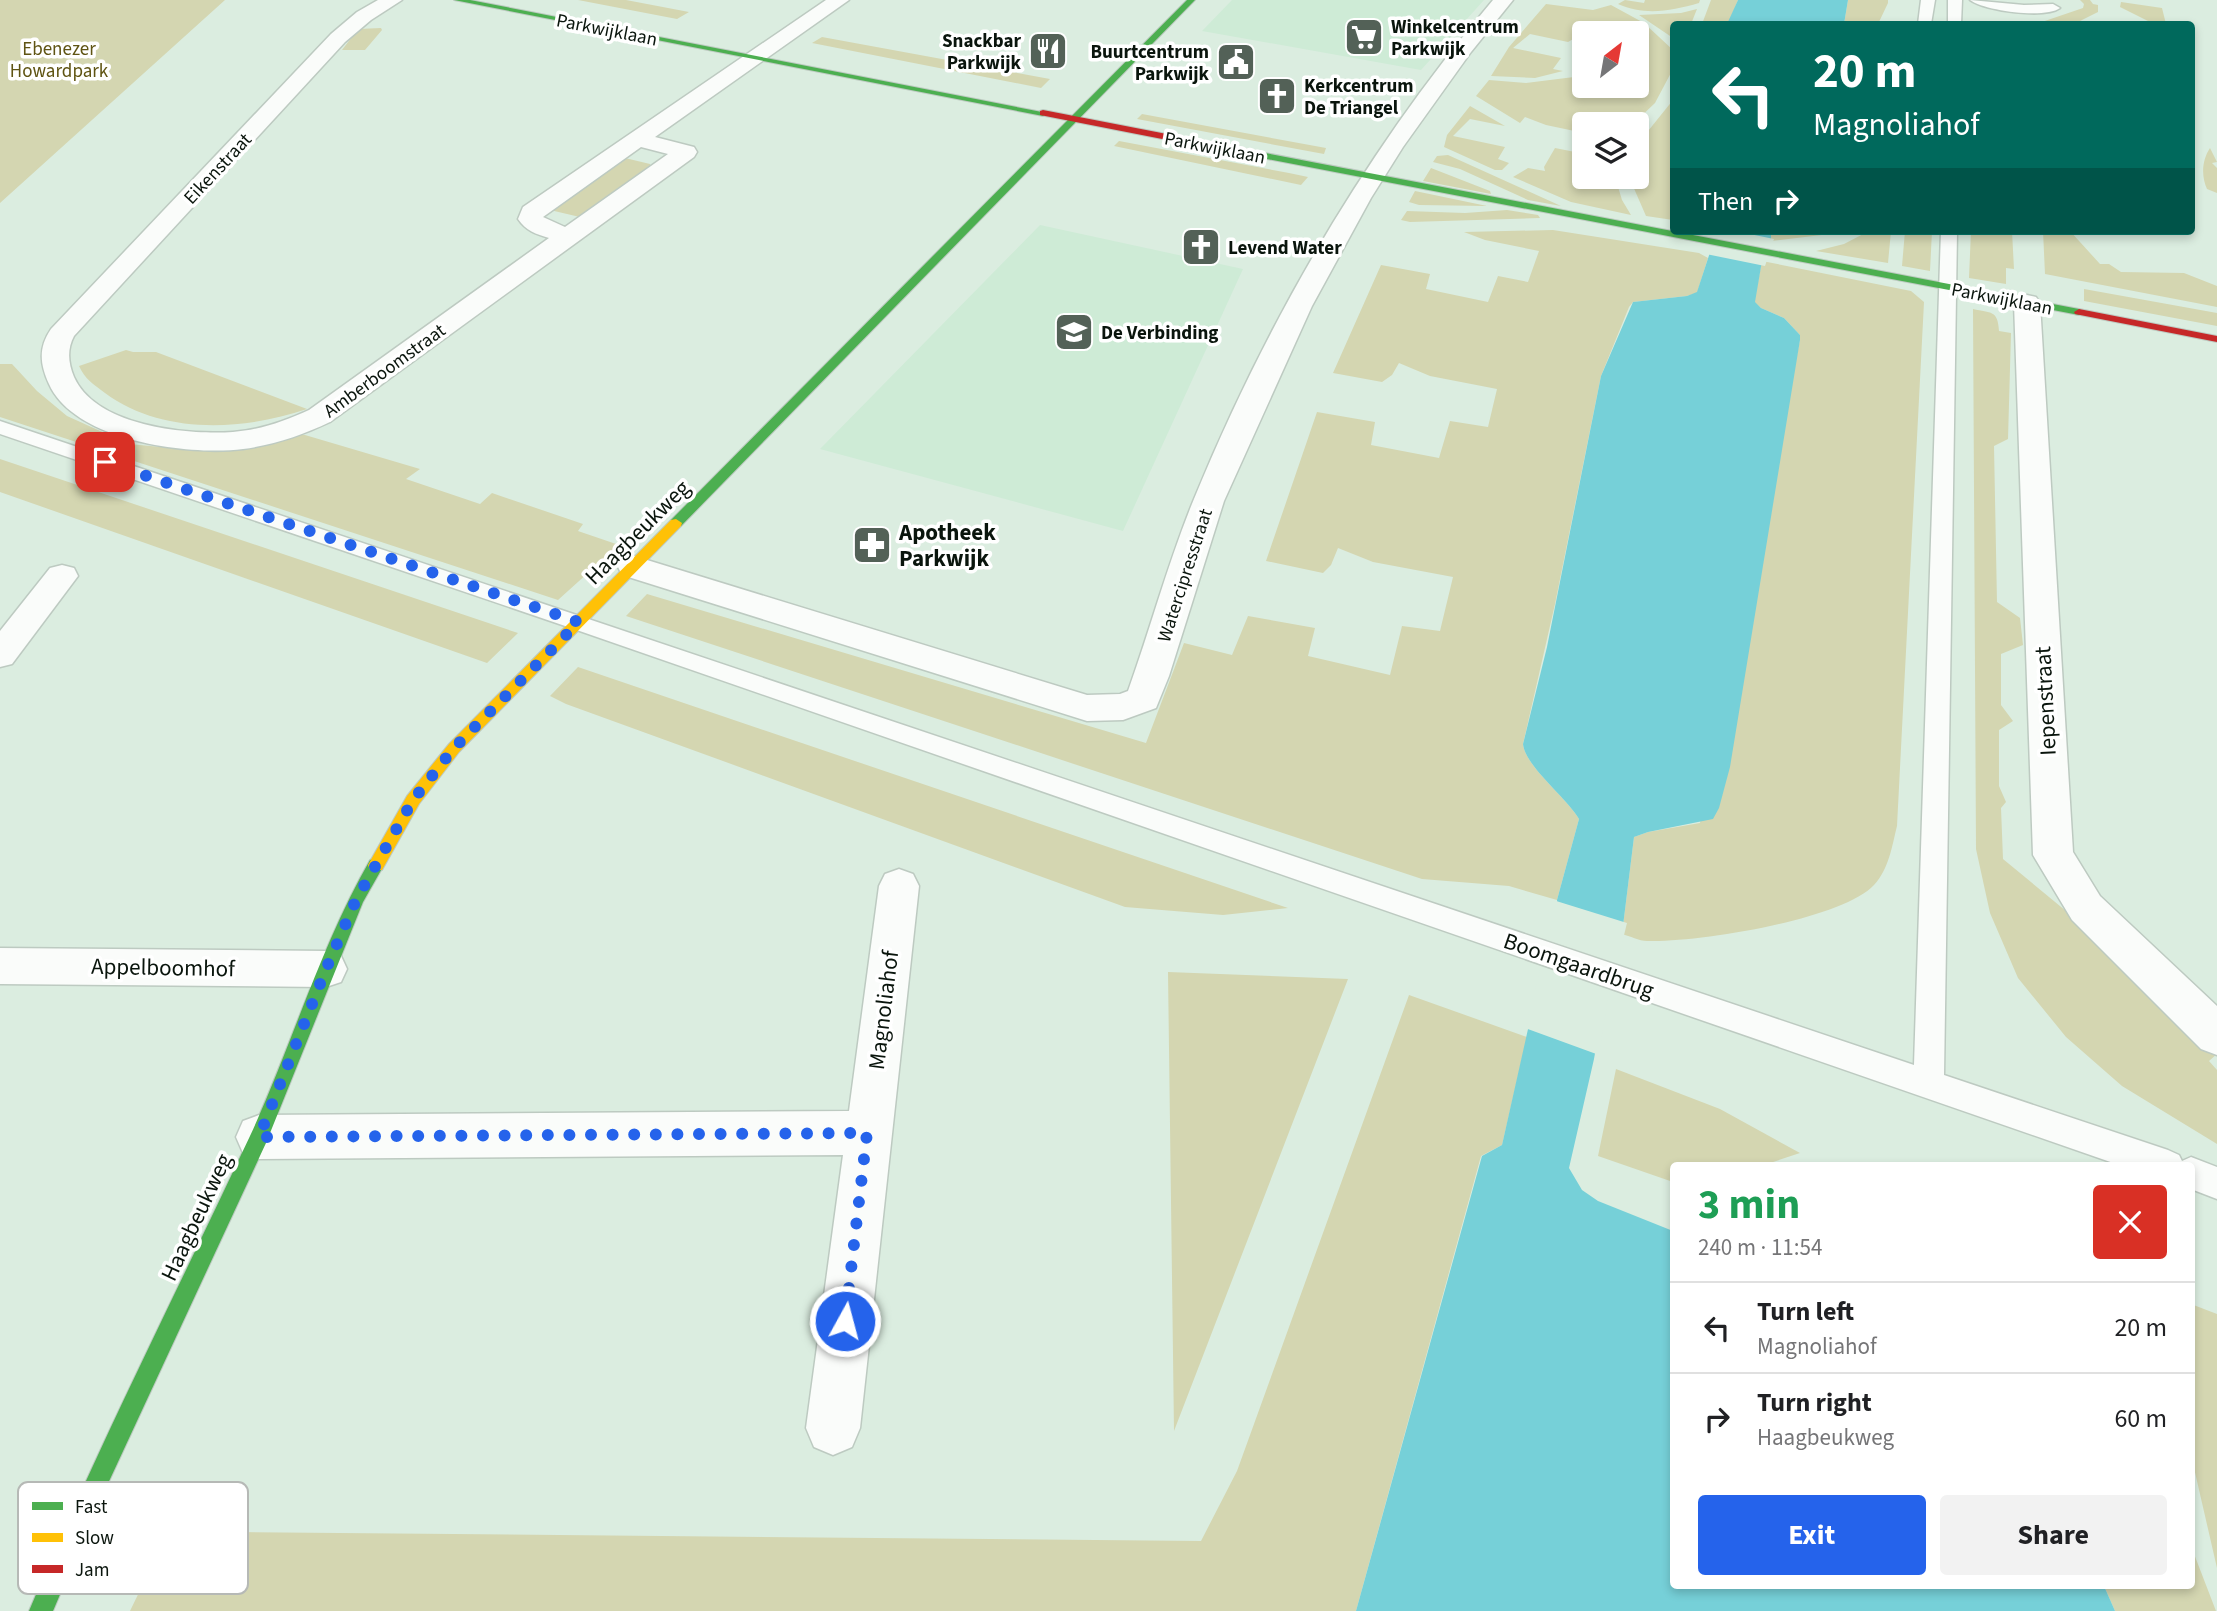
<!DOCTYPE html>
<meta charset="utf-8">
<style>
:root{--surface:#fff;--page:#f2f2f2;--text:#202124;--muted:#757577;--line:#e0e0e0;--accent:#2563eb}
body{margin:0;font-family:"Source Sans 3",sans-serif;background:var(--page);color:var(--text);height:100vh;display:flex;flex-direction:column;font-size:26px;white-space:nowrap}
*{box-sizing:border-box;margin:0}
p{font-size:23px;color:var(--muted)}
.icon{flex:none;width:38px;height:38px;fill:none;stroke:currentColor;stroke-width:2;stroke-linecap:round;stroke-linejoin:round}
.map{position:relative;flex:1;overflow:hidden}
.side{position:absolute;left:1670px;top:1162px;width:525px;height:427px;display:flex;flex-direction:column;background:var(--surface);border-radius:7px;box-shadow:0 4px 10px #0003}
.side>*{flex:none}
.guide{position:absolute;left:1670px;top:21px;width:525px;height:214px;border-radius:7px;box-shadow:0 4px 10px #0003;background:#00695c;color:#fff;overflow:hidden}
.needle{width:46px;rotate:31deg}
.tools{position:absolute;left:1572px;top:21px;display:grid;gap:14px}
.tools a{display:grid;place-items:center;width:77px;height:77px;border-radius:7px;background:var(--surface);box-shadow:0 4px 10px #0003;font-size:35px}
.pin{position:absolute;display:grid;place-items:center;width:60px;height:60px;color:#fff;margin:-30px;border-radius:14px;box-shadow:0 4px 10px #0006}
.me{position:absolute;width:77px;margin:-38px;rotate:7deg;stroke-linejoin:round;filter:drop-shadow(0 0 5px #0008)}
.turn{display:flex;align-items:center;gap:24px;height:147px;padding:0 28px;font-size:32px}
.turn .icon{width:91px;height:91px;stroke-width:2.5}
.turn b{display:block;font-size:49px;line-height:60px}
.then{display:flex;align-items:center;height:66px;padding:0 28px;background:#0003;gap:14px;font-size:26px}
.round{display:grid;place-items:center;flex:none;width:74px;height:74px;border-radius:7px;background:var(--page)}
.overview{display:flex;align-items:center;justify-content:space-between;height:119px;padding:0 28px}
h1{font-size:42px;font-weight:700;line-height:52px;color:#1e9e55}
.primary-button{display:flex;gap:14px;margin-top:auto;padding:14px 28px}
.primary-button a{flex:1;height:80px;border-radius:7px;background:var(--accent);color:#fff;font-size:28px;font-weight:700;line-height:80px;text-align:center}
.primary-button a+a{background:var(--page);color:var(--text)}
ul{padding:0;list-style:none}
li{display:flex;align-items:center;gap:21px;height:91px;padding:0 28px;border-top:2px solid var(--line)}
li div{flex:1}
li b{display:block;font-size:26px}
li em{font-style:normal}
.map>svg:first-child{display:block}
.built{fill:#ceebd6}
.green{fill:#d4d6b1}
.water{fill:#76d0d8}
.pier{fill:#dbede0}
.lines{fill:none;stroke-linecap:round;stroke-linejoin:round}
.lane-casing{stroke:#bdcac1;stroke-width:3}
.street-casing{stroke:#bdcac1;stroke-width:3}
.fast-casing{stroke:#bdcac1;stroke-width:2}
.slow-casing{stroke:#bdcac1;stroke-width:2}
.jam-casing{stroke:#bdcac1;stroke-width:2}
.lane{fill:#fafcfa;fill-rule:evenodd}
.street{fill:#fafcfa;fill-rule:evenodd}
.fast{fill:#4caf50;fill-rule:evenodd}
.slow{fill:#ffc107;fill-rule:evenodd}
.jam{fill:#c62828;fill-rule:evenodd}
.route{stroke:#2563eb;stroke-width:12;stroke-dasharray:0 21.6}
.labels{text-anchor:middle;stroke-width:7;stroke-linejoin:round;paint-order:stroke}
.far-poi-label{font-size:19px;font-weight:bold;fill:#0a150d;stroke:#fff;text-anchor:start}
.far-street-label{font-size:19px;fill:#0a150d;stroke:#fff}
.far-park-label{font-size:19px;fill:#5f5413;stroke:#fff}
.street-label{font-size:23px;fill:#0a150d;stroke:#fff}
.poi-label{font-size:23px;font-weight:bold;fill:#0a150d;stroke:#fff;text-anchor:start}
.key{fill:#fff;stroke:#b6b9b6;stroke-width:2}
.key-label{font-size:19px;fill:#0a150d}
</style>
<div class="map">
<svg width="2217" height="1611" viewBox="0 0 2217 1611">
<rect width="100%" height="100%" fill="#dbede0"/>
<path class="built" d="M1232 0H1484L1421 70 1202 31Z
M1040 225 1243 269 1123 531 820 449Z"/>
<path class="green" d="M0 0H225L0 203Z
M578 0H626L689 12 677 19Z
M1625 0 1644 3 1645 0H1700L1699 3C1671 11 1645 16 1618 4Z
M1711 0H1738L1728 24H1702Z
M1848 0H1888V3L1878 24H1844Z
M2080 0H2090L2093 4 2098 5V12L2074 24H2036L2083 8 2084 4Z
M2121 2 2162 8 2166 24H2154L2120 7Z
M1546 4 1593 10 1611 5 1644 23 1673 50V69L1655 103 1633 124H1584V133L1546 125 1525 117 1520 123 1476 96 1489 80 1526 83 1574 77 1584 78V86H1636V57L1644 50 1636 48V33H1584L1568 42 1530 34 1513 48 1561 58 1553 69 1563 71 1535 78 1491 76 1509 47Z
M1697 9 1691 24H1673V38L1639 15 1681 13Z
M381 28 382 30 365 50H342L358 29Z
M822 37 1050 79 1041 88 812 43Z
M1673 100V220L1646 216 1629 177H1636V146Z
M1470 106 1505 126 1470 119 1453 136 1505 147 1498 159 1509 163 1502 170H1495L1444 147 1447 135Z
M1142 114 1326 148 1324 154 1137 119Z
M1119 141 1289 173 1308 177 1301 185 1114 146Z
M1555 148 1580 153 1584 150V177H1615L1622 200 1631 215 1571 202 1513 177 1528 168 1545 171 1544 167Z
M2210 148 2217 162 2212 163 2217 168V193L2207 189C2201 176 2202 160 2210 148Z
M1448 155 1561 206 1528 200 1460 169 1433 162 1437 156Z
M625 158 650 164 651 169 584 218 550 210Z
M1431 168 1490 191 1491 194 1423 181Z
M1415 191 1487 206 1419 205 1409 202Z
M1507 210 1538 215 1540 218 1410 222 1401 220 1407 211 1465 213Z
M1553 230 1699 253 1708 258 1697 293 1687 296 1633 302 1629 307 1601 376 1555 604 1523 744C1525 766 1566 797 1579 819L1557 900 1509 886 1422 879 626 616 647 594 1146 743 1184 643 1232 655 1248 616 1315 628 1308 656 1390 675 1402 626 1440 631 1453 577 1373 562 1338 548 1331 565 1323 573 1266 561 1317 412 1375 422 1371 445 1439 458 1450 421 1488 427 1497 389 1430 376 1399 363 1392 375 1382 382 1333 373 1381 265 1430 274 1426 289 1488 302 1498 276 1528 282 1539 251 1485 240 1464 232Z
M1771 231H1855L1771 241Z
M1869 231H1891L1888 263 1816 251 1844 244Z
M1905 231H1932L1930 271 1902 266Z
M1971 231H2012L2014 269 2006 268V284L1969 278Z
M2043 231H2070L2100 264H2109L2121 272 2184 273 2217 286V307L2045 274Z
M1762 261 1911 291 1924 302 1897 826C1892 846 1889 869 1874 885 1841 920 1696 943 1647 941 1639 941 1630 936 1622 934L1634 837 1648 832 1700 823 1800 340V335L1784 318 1761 308 1754 302Z
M2084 289 2217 313V326L2084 301Z
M1973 309C1991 313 1998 310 1999 331L2011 333 2008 439 1994 446 1997 602 2020 618 2023 645 2001 654V705L2013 721 1999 730V786L2006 802 2001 808 2003 859 2066 911 2108 954 2217 1054 2209 1061 2217 1070V1144L2122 1086 2066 1037 2018 978 1990 913 1976 849Z
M126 350 133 352H156L307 409C242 431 162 435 105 393 93 384 85 379 79 366Z
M0 364H12L37 391 67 416 129 444 193 450 294 435H305L420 469 406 479 480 504 492 493 583 524 578 531 619 545 558 600 0 417Z
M0 459 518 633 487 663 0 492Z
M578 667 1288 908 1223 915 1125 907 566 704 550 696Z
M1168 972 1348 979 1174 1431Z
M1409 995 1527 1037 1502 1145 1481 1156 1356 1611H130L147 1576 239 1532 1201 1541 1237 1471Z
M1616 1069 1720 1109 1800 1153 1764 1165 1673 1166V1182L1598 1156Z
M2191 1304 2217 1314V1568L2191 1455Z
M2191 1546 2216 1611H2115L2104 1586H2191Z"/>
<path class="water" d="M1738 0H1848L1844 24H1727Z
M1717 231H1771V241L1762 261 1755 302 1761 308 1784 318 1800 335V340L1730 767 1719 808 1713 819 1648 832 1634 837 1622 934 1604 1003 1594 1059 1569 1168 1582 1190 1598 1201 1673 1231V1586H2104L2115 1611H1356L1482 1156 1502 1145 1539 980 1558 912 1557 900 1579 819C1566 797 1525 766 1523 744L1547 647 1601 376 1633 302 1687 296 1697 292Z"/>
<path class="pier" d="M1713 231H1735L1774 239 1765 266 1706 254Z
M1553 900 1627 923 1607 1004 1599 1055 1525 1028 1555 912Z"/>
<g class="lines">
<g class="lane-casing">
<path id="lane" d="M1921 0H1935L1931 24H1918Z
M1948 0H1962L1961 24H1948Z
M1970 0 2024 5 2053 4 2060 8C2045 19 1985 11 1970 0Z
M1941 231H1957L1944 1075 2168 1150 2179 1155 2182 1161 2191 1157 2217 1167V1199L2191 1189V1166H2122L571 628 0 434V421L1914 1065Z"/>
</g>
<g class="street-casing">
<path id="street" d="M378 0H402L371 20 345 42 74 336C67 349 68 363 74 377 96 426 185 435 233 432 260 430 285 421 309 410L549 238C536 234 526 231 518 219L523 207 826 0H849L655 137 694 147 697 152 694 157 330 422C303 435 273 445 243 449 189 456 74 441 49 384 40 364 38 348 51 329L331 34 357 12ZM641 147 668 154 565 227 543 217Z
M1493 0H1513L1471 52 1403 147 1371 198 1312 306 1224 501 1169 676 1156 708 1123 720 1087 721 622 575 618 567 622 559 634 556 1087 695 1120 694 1128 691C1151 627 1168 562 1194 499 1268 319 1367 149 1493 0Z
M2027 295 2036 297 2040 303 2073 852 2100 896 2217 1006V1055L2201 1049 2072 920 2033 855 2014 303 2018 297Z
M62 565 74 568 78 576 12 664 0 667V631L50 568Z
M899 869 913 874 919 886 860 1428 852 1447 833 1455 814 1447 806 1428 843 1155 259 1159 243 1153 236 1137 243 1121 259 1115 849 1111 879 886 885 874Z
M0 948 326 951 341 956 347 969 341 982 326 987 0 984Z"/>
</g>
<g class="fast-casing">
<path id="fast" d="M454 0H470L1047 113 1043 116Z
M1187 0H1195L681 526H671V520Z
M1208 142 2079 309 2084 312 2079 315 1205 147V143Z
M376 858 382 860 384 865 363 902 266 1143 98 1505 53 1611H29C96 1450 176 1294 250 1136 292 1045 320 947 370 860Z"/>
</g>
<g class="slow-casing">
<path id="slow" d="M676 519 682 523 681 526 459 752 419 804 382 870H370L368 865 407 796 449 744 671 520Z"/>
</g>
<g class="jam-casing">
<path id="jam" d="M1043 110 1208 142 1213 145 1208 148 1040 115V111Z
M2079 309 2217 336V342L2075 314 2074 312Z"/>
</g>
<use href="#lane" class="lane"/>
<use href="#street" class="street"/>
<use href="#fast" class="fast"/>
<use href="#slow" class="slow"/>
<use href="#jam" class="jam"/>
</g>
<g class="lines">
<path class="route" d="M105 462 579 622 454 748 413 800 356 900 326 969 259 1137 867 1133 845 1321"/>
</g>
<defs>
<g id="supermarket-square" transform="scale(2.0125)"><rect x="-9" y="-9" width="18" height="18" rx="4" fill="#536157" stroke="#fff"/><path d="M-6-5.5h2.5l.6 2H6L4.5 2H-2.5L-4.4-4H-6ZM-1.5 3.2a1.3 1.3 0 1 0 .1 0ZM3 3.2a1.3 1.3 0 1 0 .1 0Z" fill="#fff"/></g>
<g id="restaurant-square" transform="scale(2.0125)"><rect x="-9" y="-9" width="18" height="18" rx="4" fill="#536157" stroke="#fff"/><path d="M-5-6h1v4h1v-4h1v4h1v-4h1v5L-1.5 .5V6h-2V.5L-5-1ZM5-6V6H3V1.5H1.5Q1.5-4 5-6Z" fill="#fff"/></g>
<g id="civic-square" transform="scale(2.0125)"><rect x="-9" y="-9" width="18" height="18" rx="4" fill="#536157" stroke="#fff"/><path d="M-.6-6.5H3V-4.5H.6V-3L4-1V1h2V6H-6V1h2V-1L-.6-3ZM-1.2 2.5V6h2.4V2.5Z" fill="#fff"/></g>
<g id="church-square" transform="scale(2.0125)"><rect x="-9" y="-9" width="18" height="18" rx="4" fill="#536157" stroke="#fff"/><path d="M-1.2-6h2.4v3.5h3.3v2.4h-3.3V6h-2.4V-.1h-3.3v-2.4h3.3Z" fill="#fff"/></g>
<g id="school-square" transform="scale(2.0125)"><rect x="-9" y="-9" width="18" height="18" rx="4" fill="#536157" stroke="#fff"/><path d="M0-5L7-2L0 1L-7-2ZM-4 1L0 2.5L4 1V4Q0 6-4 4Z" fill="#fff"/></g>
<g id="pharmacy-square" transform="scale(2.0125)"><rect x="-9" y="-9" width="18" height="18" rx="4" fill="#536157" stroke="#fff"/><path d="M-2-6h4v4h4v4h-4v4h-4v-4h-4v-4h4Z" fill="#fff"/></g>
</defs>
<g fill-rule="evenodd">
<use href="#supermarket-square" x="1364" y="37"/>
<use href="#restaurant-square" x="1048" y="51"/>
<use href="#civic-square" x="1236" y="62"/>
<use href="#church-square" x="1277" y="96"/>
<use href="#church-square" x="1201" y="247"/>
<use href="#school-square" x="1074" y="332"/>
<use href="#pharmacy-square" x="872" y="545"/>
</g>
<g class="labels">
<g class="far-poi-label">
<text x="1391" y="33">Winkelcentrum<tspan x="1391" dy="22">Parkwijk</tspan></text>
<text x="1021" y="47" text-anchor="end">Snackbar<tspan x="1021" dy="22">Parkwijk</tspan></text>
<text x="1209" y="58" text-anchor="end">Buurtcentrum<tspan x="1209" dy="22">Parkwijk</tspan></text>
<text x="1304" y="92">Kerkcentrum<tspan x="1304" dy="22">De Triangel</tspan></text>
<text x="1228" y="254">Levend Water</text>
<text x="1101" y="339">De Verbinding</text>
</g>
<g class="far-street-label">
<text transform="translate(607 29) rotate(11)" y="7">Parkwijklaan</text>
<text transform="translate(1215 147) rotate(11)" y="7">Parkwijklaan</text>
<text transform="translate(217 168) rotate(-47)" y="7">Eikenstraat</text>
<text transform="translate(2002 298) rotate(11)" y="7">Parkwijklaan</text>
<text transform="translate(384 370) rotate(-36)" y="7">Amberboomstraat</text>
<text transform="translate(1184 575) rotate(-72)" y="7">Watercipresstraat</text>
</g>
<g class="far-park-label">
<text x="59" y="55">Ebenezer<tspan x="59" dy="22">Howardpark</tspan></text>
</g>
<g class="street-label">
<text transform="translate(637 532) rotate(-45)" y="8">Haagbeukweg</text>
<text transform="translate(2045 701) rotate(-93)" y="8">Iepenstraat</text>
<text transform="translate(1579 965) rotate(19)" y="8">Boomgaardbrug</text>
<text transform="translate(163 967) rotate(1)" y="8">Appelboomhof</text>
<text transform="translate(883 1010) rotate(-83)" y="8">Magnoliahof</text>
<text transform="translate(196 1217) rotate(-65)" y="8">Haagbeukweg</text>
</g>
<g class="poi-label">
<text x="899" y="540">Apotheek<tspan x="899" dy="26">Parkwijk</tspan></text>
</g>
</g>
<rect x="18" y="1482" width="230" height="112" rx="10" class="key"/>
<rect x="32" y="1502" width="31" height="8" fill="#4caf50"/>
<rect x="32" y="1533" width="31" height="9" fill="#ffc107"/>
<rect x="32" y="1565" width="31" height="8" fill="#c62828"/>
<g class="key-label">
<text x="75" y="1513">Fast</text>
<text x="75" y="1544">Slow</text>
<text x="75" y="1576">Jam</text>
</g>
</svg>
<div class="tools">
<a><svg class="needle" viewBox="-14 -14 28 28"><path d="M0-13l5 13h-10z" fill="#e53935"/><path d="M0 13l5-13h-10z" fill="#757577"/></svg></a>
<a><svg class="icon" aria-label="layers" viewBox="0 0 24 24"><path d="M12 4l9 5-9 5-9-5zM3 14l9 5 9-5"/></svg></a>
</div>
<div class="pin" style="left:105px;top:462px;background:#d93025"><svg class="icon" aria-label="arrive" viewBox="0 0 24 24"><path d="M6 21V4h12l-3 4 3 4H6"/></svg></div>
<svg class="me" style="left:845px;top:1321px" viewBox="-20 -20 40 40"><circle r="17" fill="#2563eb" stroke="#fff" stroke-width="3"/><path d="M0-11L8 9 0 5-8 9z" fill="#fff"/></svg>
<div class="guide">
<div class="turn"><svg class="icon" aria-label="left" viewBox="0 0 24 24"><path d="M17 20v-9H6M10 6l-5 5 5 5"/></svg><div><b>20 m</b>Magnoliahof</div></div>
<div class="then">Then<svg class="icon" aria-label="right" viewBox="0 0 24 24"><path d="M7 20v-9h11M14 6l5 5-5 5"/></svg></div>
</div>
<section class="side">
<div class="overview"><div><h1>3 min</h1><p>240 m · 11:54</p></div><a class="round" style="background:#d93025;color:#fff"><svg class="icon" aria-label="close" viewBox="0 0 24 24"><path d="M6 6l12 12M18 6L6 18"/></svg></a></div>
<ul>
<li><svg class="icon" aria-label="left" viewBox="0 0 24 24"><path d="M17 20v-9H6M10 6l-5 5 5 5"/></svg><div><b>Turn left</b><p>Magnoliahof</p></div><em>20 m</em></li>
<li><svg class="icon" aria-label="right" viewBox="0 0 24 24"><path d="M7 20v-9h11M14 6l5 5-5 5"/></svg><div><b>Turn right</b><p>Haagbeukweg</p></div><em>60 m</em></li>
</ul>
<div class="primary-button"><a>Exit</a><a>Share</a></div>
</section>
</div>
